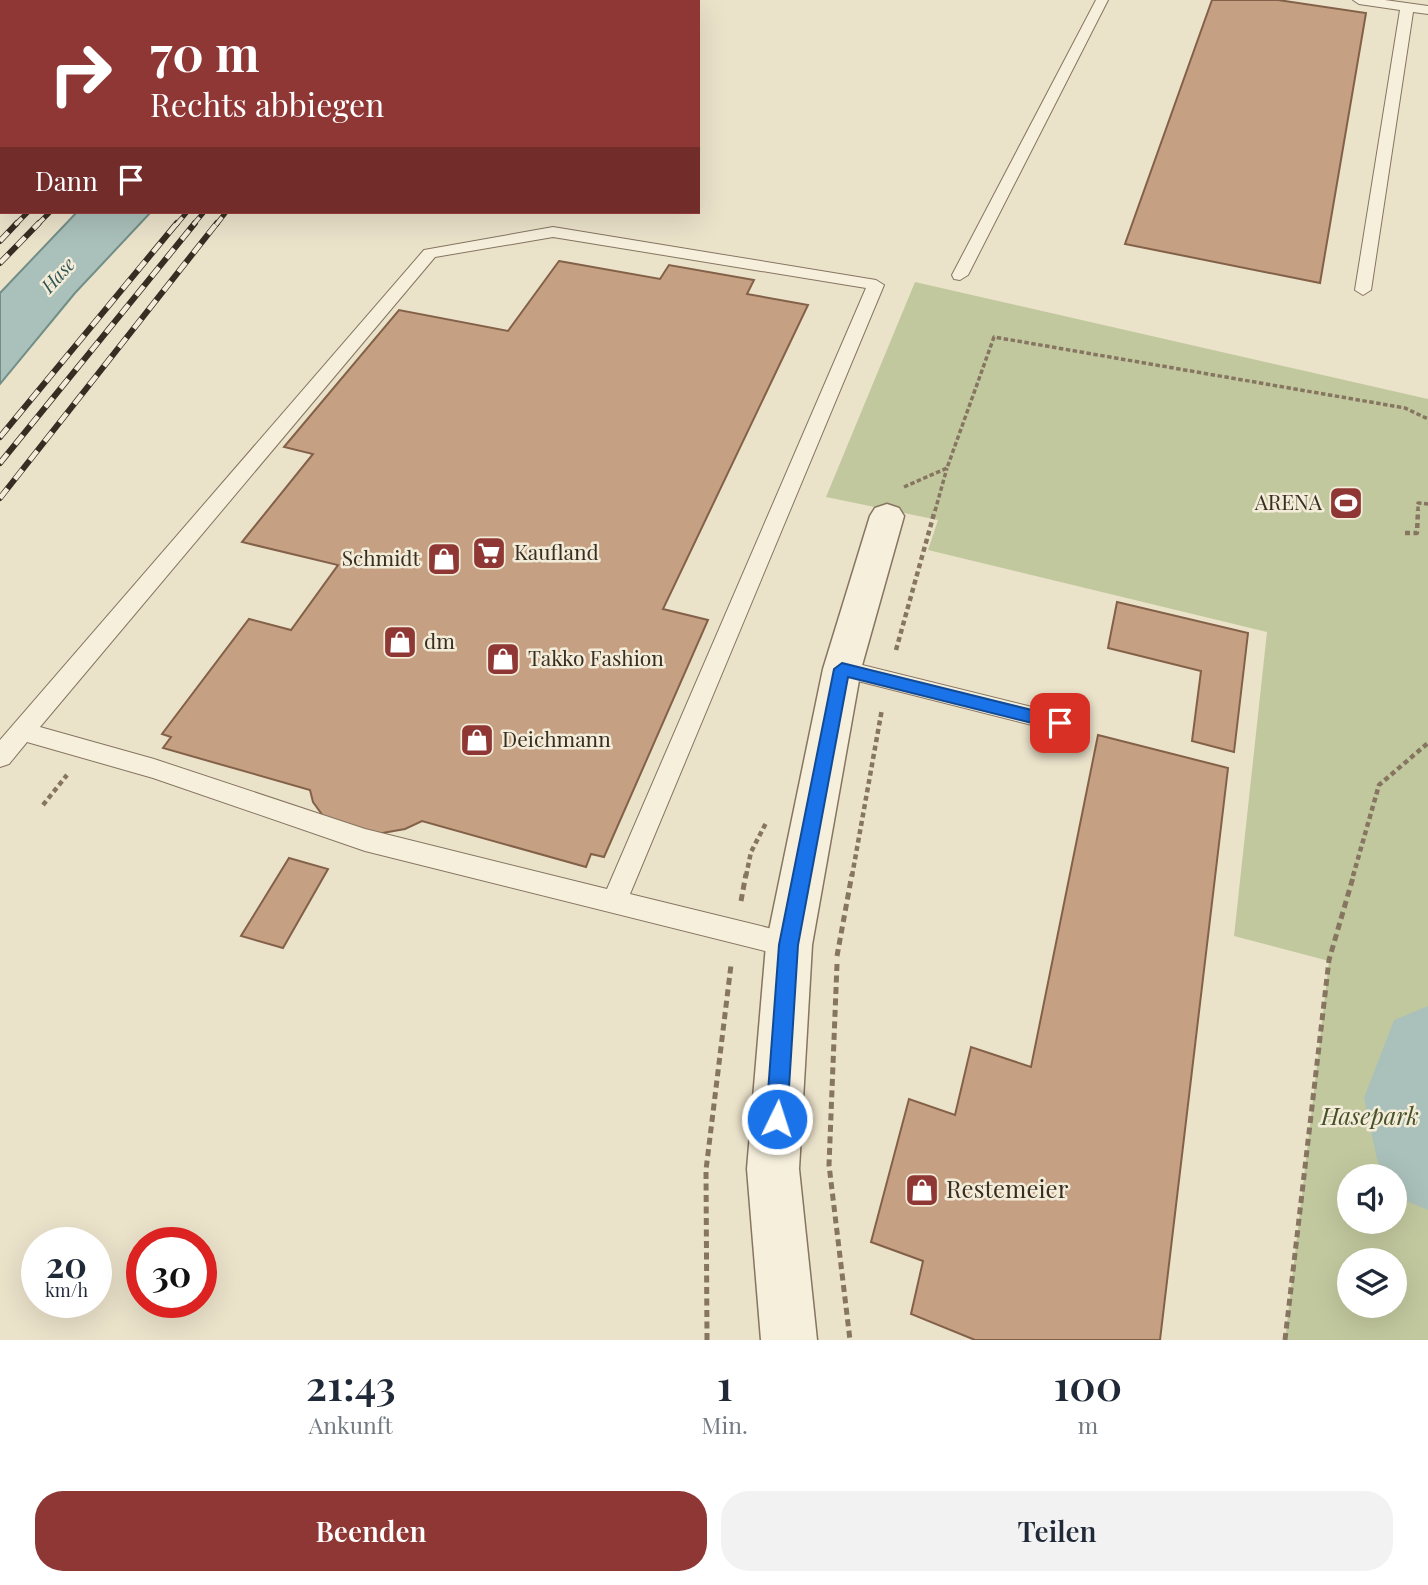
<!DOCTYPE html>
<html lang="de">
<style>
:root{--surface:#fff;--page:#f2f2f3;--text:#1f2937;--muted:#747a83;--accent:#8f3735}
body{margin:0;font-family:"Playfair Display",serif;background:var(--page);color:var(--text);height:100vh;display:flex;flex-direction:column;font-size:26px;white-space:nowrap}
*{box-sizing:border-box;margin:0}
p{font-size:23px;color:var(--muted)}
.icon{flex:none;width:38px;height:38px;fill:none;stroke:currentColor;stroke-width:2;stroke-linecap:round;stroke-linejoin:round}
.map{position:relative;height:1340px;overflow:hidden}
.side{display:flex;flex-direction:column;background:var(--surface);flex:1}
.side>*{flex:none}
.banner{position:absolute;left:0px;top:0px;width:700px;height:214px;box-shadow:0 7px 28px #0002;background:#8f3735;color:#fff;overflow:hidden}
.tools{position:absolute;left:1337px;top:1164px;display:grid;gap:14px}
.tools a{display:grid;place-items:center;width:70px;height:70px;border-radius:50%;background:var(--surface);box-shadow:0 7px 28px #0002;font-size:35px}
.speed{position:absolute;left:21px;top:1227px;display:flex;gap:14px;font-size:35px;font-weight:700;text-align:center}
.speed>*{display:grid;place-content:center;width:91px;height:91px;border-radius:50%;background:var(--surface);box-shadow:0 7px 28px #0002;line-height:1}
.speed small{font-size:18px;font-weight:400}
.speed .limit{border:10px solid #d22;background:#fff;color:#111}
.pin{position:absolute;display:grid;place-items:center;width:60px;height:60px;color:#fff;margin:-30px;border-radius:14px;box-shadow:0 4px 10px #0006}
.me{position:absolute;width:77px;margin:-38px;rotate:4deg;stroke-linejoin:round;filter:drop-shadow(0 0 5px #0008)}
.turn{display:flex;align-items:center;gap:24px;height:147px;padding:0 35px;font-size:32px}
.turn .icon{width:91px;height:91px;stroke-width:2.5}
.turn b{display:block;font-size:49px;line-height:60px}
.then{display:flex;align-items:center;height:66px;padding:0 35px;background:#0003;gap:14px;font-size:26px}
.eta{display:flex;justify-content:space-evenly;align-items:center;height:119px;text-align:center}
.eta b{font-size:42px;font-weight:600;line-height:49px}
.cta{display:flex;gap:14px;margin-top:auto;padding:14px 35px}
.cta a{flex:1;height:80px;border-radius:28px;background:var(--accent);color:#fff;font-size:28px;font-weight:600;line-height:80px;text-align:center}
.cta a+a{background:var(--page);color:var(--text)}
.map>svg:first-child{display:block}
.green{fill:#c2c89e;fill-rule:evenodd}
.water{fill:#aac0ba;stroke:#718e87;stroke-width:2}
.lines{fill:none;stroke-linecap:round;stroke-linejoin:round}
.river{fill:#aac0ba;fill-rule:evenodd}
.building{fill:#c5a083;stroke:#836148;stroke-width:2}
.service-casing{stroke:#867560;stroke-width:2}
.minor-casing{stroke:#867560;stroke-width:3}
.path-far2{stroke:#867560;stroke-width:3.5;stroke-dasharray:4.5 2.5;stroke-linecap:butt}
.path-far1{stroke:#867560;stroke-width:4.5;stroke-dasharray:5 3.5;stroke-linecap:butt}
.path{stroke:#867560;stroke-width:5;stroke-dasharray:7 4.5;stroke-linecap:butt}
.service{fill:#f6efdc;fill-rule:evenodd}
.minor{fill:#f6efdc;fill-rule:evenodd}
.rail-far1-casing{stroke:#382d22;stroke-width:5}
.rail-casing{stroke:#382d22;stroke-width:6}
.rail-far1{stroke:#f3ecd8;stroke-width:3.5;stroke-dasharray:10;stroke-linecap:butt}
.rail{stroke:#f3ecd8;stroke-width:4.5;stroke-dasharray:12;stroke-linecap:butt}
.route{fill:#1a73e8;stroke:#114b97;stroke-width:2}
.labels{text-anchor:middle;stroke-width:5;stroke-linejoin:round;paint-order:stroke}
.far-water-label{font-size:19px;font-style:italic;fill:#325655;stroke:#f3ecd8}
.poi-label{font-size:21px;fill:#382d22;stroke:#f3ecd8;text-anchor:start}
.near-park-label{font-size:24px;font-style:italic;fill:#47522a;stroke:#f3ecd8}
.near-poi-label{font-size:24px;fill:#382d22;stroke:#f3ecd8;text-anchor:start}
</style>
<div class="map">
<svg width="1428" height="1340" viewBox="0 0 1428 1340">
<rect width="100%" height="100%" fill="#ebe2ca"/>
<path class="green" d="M915 282 1428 399V1340H1285L1329 961 1234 936 1267 632 928 550 938 520 826 497ZM1349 1176H1395V1222H1349ZM1349 1260H1395V1306H1349Z"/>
<path class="water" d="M77 212H151L75 293 0 384V293Z"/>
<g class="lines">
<path class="river" d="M1428 1006V1210L1395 1196V1176H1384L1377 1159 1364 1098 1394 1020Z"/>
</g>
<path class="building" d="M1212 0H1278L1366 13 1320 283 1125 244Z
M559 261 660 279 669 265 754 280 747 294 808 305 663 609 708 620 604 857 591 854 586 867 422 821 405 829 377 834 326 820 313 802 310 790 163 748 171 737 162 734 249 619 291 630 338 565 242 542 313 454 284 447 399 310 508 331Z
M1117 602 1248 633 1234 752 1192 741 1201 671 1108 648Z
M1098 735 1228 768 1160 1340H975L911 1314 923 1261 871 1242 909 1099 955 1115 971 1047 1031 1067Z
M289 858 328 869 283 948 241 936Z"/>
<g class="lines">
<g class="service-casing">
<path id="service" d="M1096 0H1108L968 275 960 280 954 279 952 275Z
M1353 0H1385L1428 6V14L1413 12 1371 290 1363 295 1355 290 1400 10 1359 4Z
M553 227 876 280 884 285 630 894 789 933 799 936 802 945 799 954 789 957 365 851 153 778 27 742 9 764 0 767V740L424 250ZM553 237 866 288 607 889 365 829 154 759 40 727 435 257Z
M842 660 1060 714 1068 716 1072 723 1068 730 1060 732 834 675 831 669 834 663Z"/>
</g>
<g class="minor-casing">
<path id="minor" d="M887 504 899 508 904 516 861 669 812 945 799 1169 817 1340H761L747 1169 766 945 823 669 870 516 875 508Z"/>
</g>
<path class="path-far2" d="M904 487 947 468 994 337 1405 408 1428 419
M935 511 947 468
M1418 511V503L1428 504"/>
<path class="path-far1" d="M1405 533H1417L1418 510
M896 650 935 510
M43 805 67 775
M746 876 751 852 766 823
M852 876 882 709
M1353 876 1379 785 1428 743"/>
<path class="path" d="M741 901 746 874
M837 956 852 874
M837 964 829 1165 850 1340
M707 1340 706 1170 731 965
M1285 1340 1329 960 1354 874"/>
<use href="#service" class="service"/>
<use href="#minor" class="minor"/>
<g class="rail-far1-casing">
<path id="rail-far1" d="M235 2 237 0
M375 2 377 0
M15 225 28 212
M37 225 50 212
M176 225 187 212
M193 225 204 212
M216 225 226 212"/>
</g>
<g class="rail-casing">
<path id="rail" d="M0 241 17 223
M0 263 39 223
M0 437 177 223
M0 463 195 223
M0 498 217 223"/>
</g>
<use href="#rail-far1" class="rail-far1"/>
<use href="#rail" class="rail"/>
</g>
<path class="route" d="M842 663 1060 717 1066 719 1068 723 1066 728 1060 730 848 677 798 945 787 1119 784 1126 777 1129 769 1126 766 1119 779 945 834 669Z"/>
<defs>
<g id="stadium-square" transform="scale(1.75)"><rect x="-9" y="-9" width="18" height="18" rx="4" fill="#8f3735" stroke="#f3ecd8"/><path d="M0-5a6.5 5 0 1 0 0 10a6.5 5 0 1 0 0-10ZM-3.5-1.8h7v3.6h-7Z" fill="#fff"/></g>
<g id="supermarket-square" transform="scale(1.75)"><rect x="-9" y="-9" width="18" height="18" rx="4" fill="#8f3735" stroke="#f3ecd8"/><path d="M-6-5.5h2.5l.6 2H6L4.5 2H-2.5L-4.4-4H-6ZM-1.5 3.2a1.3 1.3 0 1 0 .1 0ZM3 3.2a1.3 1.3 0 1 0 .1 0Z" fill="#fff"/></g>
<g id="shop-square" transform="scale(1.75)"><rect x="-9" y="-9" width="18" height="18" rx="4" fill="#8f3735" stroke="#f3ecd8"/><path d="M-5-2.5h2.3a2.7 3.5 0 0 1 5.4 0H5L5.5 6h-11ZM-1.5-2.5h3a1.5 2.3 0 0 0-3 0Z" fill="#fff"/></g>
</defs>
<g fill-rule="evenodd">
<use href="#stadium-square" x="1346" y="503"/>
<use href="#supermarket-square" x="489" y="553"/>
<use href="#shop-square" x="444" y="559"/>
<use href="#shop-square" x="400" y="642"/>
<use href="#shop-square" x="503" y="659"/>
<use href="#shop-square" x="477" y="740"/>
<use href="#shop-square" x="922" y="1190"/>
</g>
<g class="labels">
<g class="far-water-label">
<text transform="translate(58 275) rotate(-48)" y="7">Hase</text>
</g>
<g class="poi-label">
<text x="1322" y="510" text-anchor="end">ARENA</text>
<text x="514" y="560">Kaufland</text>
<text x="420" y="566" text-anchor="end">Schmidt</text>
<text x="424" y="649">dm</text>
<text x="528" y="666">Takko Fashion</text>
<text x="502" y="747">Deichmann</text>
</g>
<g class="near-park-label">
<text x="1370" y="1125">Hasepark</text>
</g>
<g class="near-poi-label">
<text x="946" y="1198">Restemeier</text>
</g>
</g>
</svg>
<div class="tools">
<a><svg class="icon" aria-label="sound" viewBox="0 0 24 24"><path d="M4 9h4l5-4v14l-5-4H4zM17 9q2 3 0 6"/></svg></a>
<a><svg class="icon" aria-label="layers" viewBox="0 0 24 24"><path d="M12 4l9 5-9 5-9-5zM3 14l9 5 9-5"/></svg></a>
</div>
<div class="speed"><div>20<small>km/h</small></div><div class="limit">30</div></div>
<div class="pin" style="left:1060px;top:723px;background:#d93025"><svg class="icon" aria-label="arrive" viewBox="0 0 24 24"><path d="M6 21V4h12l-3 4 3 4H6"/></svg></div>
<svg class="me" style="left:777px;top:1119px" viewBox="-20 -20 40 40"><circle r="17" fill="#1a73e8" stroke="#fff" stroke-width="3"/><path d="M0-11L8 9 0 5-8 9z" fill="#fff"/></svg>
<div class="banner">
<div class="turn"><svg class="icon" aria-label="right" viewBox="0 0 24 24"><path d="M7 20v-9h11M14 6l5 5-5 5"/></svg><div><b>70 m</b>Rechts abbiegen</div></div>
<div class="then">Dann<svg class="icon" aria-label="arrive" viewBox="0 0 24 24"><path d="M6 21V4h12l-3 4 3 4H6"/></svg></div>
</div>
</div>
<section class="side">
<div class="eta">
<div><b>21:43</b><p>Ankunft</p></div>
<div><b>1</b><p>Min.</p></div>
<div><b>100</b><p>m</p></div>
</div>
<div class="cta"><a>Beenden</a><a>Teilen</a></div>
</section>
